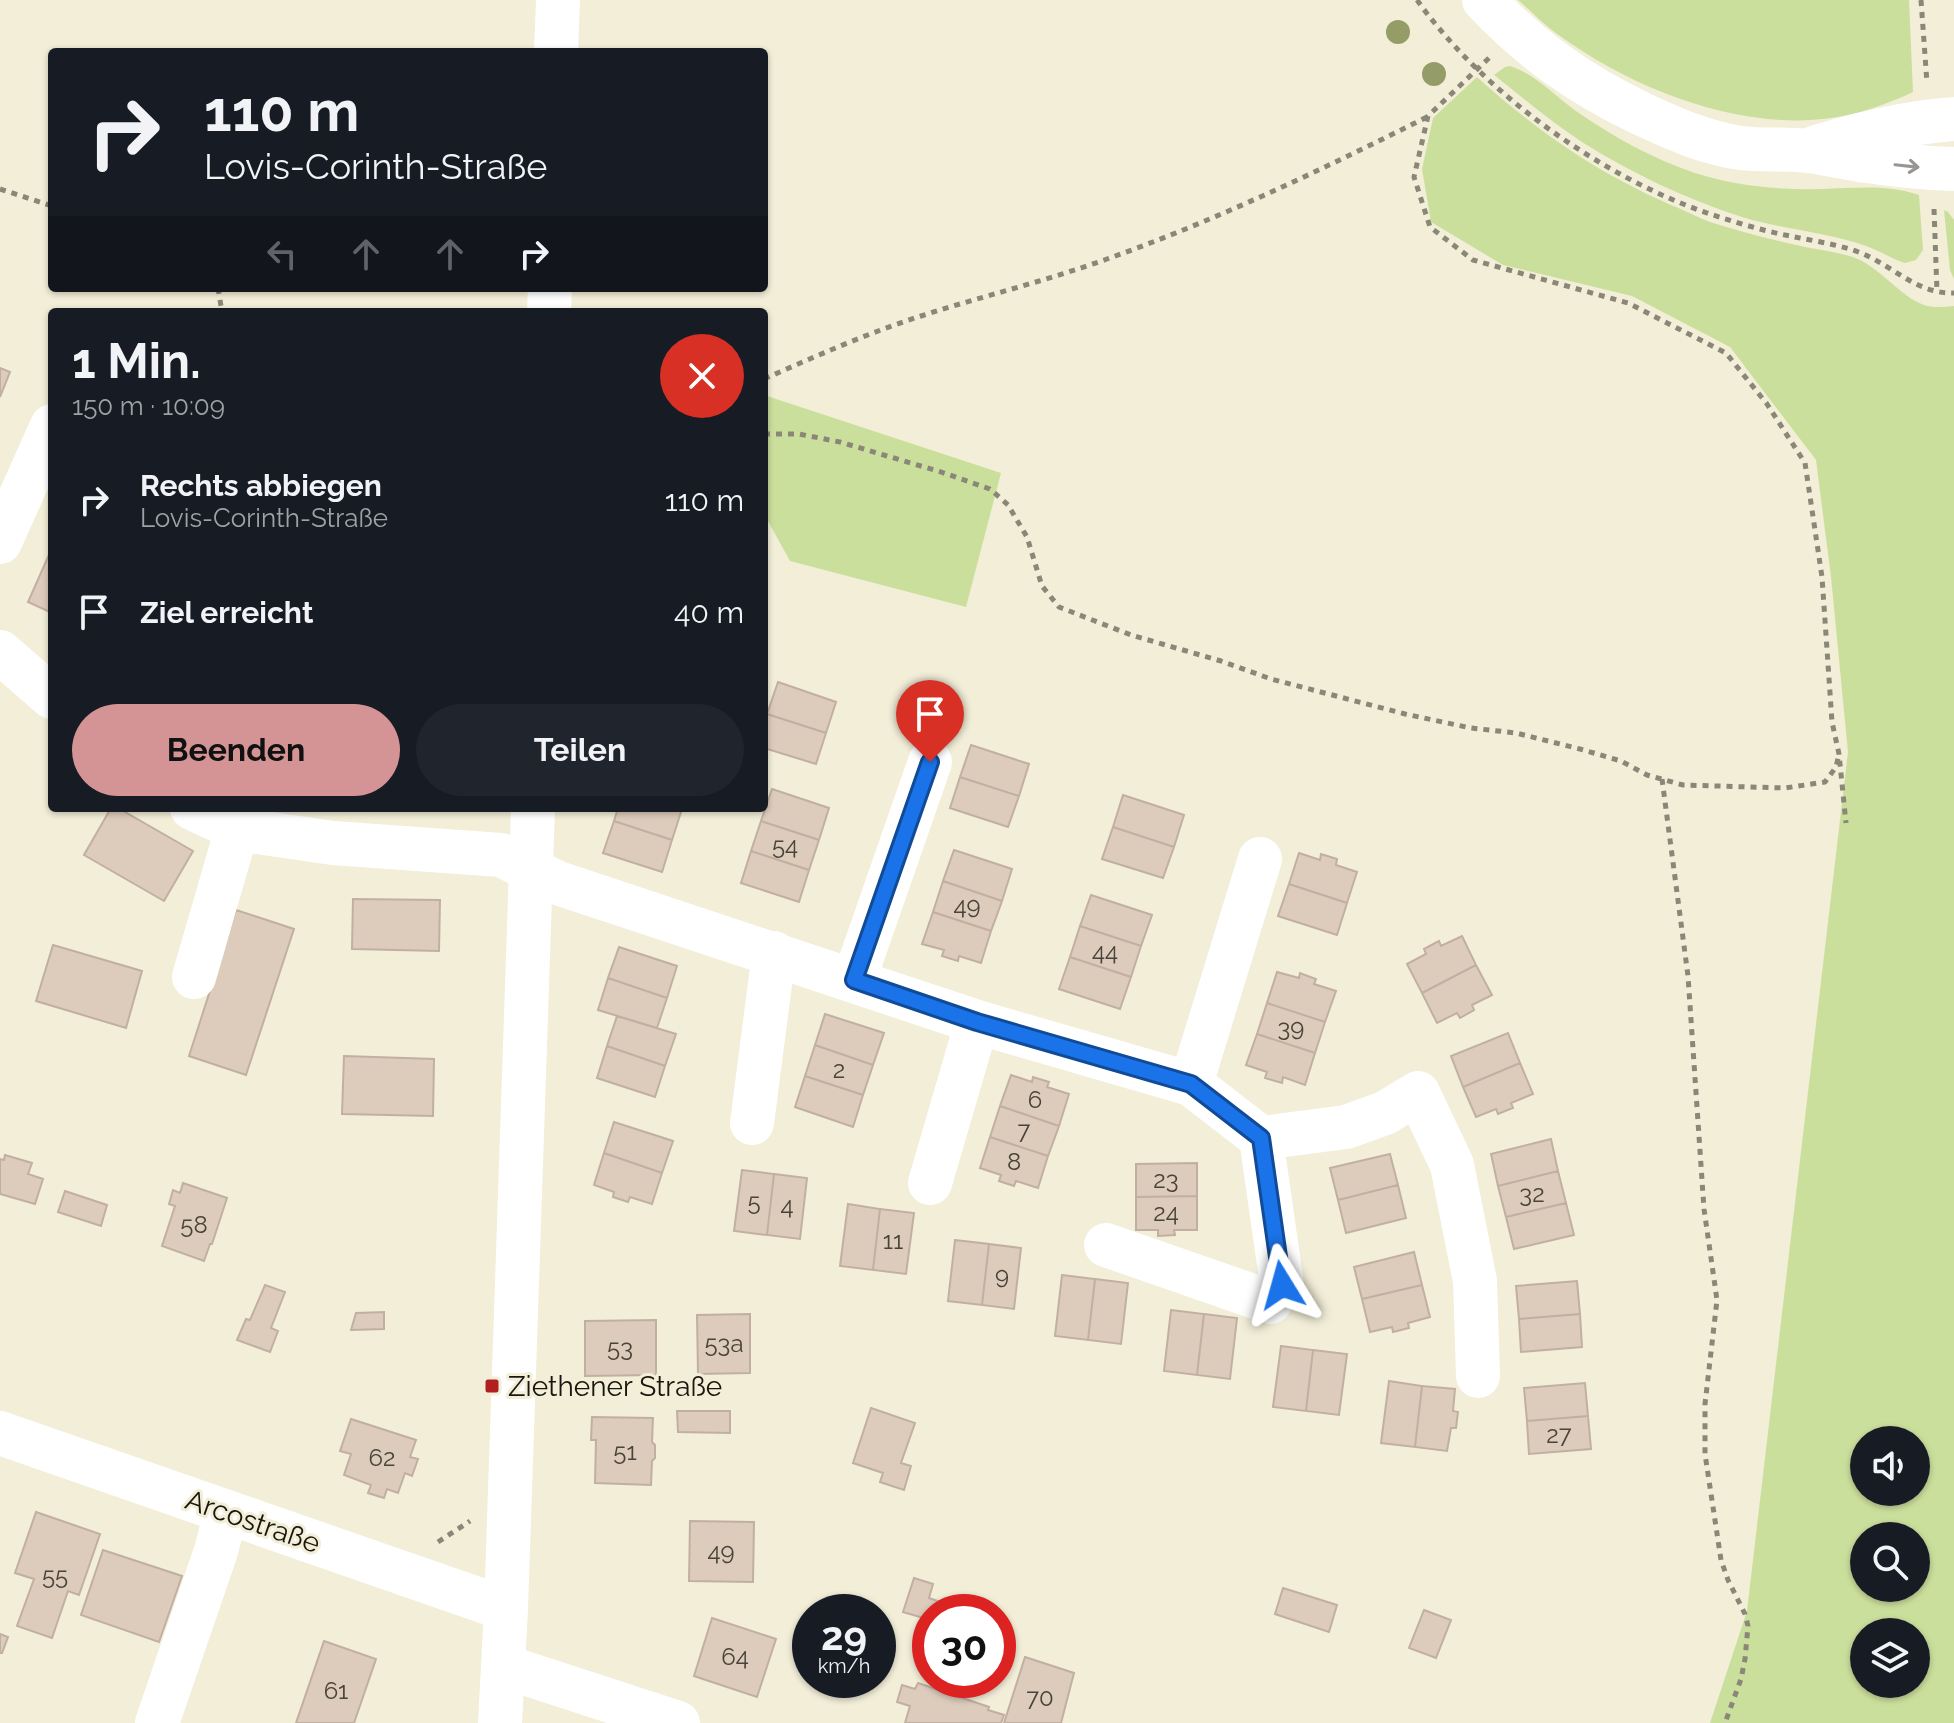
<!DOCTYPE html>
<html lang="de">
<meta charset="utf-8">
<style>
:root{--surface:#171b24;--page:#20242c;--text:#f1f3f6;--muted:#9ea1a6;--accent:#d49495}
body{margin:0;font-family:Raleway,sans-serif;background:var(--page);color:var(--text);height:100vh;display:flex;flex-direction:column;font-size:30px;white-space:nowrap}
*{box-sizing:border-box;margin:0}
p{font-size:26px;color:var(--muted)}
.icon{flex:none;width:44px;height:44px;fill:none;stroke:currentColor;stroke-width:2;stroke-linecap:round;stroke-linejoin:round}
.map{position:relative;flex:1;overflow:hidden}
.sheet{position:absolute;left:48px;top:308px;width:720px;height:504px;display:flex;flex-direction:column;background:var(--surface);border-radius:8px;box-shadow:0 2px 6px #0004}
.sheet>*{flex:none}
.banner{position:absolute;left:48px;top:48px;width:720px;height:244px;border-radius:8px;box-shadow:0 2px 6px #0004;background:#171b24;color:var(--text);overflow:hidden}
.fabs{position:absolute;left:1850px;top:1426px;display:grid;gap:16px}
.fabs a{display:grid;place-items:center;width:80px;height:80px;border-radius:50%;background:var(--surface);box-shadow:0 2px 6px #0004;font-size:40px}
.speed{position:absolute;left:792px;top:1594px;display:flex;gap:16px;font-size:40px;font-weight:700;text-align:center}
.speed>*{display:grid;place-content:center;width:104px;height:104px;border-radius:50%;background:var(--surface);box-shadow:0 2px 6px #0004;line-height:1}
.speed small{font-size:20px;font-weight:400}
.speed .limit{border:12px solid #d22;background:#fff;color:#111}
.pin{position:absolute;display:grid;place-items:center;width:68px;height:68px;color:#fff;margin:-82px -34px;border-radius:50% 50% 50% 0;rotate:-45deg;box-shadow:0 0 8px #0007}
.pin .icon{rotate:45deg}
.me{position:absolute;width:88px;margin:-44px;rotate:352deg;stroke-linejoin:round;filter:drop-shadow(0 0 6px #0008)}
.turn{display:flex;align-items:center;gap:28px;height:168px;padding:0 24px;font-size:36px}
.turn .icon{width:104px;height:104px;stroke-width:2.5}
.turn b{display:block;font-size:56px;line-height:68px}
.lanes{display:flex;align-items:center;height:76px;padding:0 24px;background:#0003;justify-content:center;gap:40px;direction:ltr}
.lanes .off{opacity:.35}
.round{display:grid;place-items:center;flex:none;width:84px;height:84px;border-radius:42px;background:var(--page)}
.summary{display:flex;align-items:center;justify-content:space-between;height:136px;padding:0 24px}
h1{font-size:48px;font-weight:700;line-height:60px}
.primary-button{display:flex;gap:16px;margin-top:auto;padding:16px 24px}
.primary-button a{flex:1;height:92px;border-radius:48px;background:var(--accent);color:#111;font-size:32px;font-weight:700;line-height:92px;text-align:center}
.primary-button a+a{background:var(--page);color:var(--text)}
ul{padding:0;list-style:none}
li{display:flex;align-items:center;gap:24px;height:112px;padding:0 24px}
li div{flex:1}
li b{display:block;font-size:30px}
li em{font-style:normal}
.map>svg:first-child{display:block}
.green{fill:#cbdf9d;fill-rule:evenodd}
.building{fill:#ddccbc;stroke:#c1b0a1;stroke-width:2}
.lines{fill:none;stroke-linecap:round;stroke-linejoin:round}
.path{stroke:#8a8778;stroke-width:5;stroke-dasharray:6 6;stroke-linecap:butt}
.minor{stroke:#fff;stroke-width:44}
.tree{fill:#949c68}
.oneway{stroke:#979693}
.route-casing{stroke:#114b97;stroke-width:20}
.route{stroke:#1a73e8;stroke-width:14}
.poi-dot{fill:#b1201f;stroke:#f2eed8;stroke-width:3}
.labels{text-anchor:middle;stroke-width:6;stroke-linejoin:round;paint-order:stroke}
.number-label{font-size:24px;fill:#49443a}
.poi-label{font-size:28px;fill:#18160f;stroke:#f2eed8;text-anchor:start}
.street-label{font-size:28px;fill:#18160f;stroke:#f2eed8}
</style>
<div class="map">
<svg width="1954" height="1723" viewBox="0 0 1954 1723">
<rect width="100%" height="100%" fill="#f2eed8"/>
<path class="green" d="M1518 0H1909L1913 92C1887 104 1860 114 1831 118 1740 131 1633 89 1560 36 1545 26 1532 12 1518 0Z
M1510 66C1535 74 1555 96 1576 111 1612 136 1653 159 1695 173 1735 186 1779 190 1822 189 1854 188 1887 184 1919 195L1923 250 1916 260 1905 263C1892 259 1880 251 1866 246 1826 232 1782 229 1742 217 1686 199 1631 173 1582 142 1551 122 1523 98 1494 75L1505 67Z
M1477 77C1538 132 1596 172 1671 205 1684 210 1697 217 1710 222 1741 232 1773 240 1805 247 1821 250 1837 252 1853 257 1882 268 1899 296 1924 305 1933 308 1944 307 1954 306V1723H1710L1747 1611 1848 752 1831 577 1816 460 1730 347 1632 296 1503 265 1431 222 1422 169 1433 118ZM1864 1440H1916V1492H1864ZM1864 1536H1916V1588H1864ZM1864 1632H1916V1684H1864Z
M1944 210 1948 212 1954 220V279L1950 270Z
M764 395 1001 473 966 607 790 561 764 514Z"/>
<path class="building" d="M0 368 10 372 0 397Z
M52 548V613L28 602Z
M778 682 836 702 826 733 767 714Z
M767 714 826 733 816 764 764 748V724Z
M971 745 1029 764 1019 796 960 777Z
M960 777 1019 796 1008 827 950 808Z
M772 789 829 808 819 840 761 821Z
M1123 795 1184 815 1174 847 1113 827Z
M111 808H118L193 851 164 901 84 855Z
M618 808H679L682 809 672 840 614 821Z
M614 821 672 840 662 872 603 853Z
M761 821 819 840 809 870 751 851Z
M1113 827 1174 847 1163 878 1102 859Z
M954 850 1012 869 1002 901 943 881Z
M751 851 809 870 799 902 741 883Z
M1299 853 1320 860 1321 854 1337 859 1336 865 1357 872 1347 903 1289 884Z
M943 881 1002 901 991 931 933 912Z
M1289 884 1347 903 1337 935 1278 916Z
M1091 895 1152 915 1141 946 1080 926Z
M353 899 440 900 439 951 352 949Z
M236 910 294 929 246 1075 189 1056Z
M933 912 991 931 981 963 959 956 958 961 942 956 944 950 922 944Z
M1080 926 1141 946 1131 977 1070 957Z
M1462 936 1476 965 1422 993 1407 964 1426 954 1424 949 1439 941 1441 946Z
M53 945 142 971 126 1028 36 1001Z
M619 947 677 966 667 998 608 978Z
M1070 957 1131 977 1120 1009 1059 989Z
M1476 965 1492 995 1472 1005 1474 1010 1460 1018 1457 1013 1437 1023 1422 993Z
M1277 972 1299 978 1300 973 1316 979 1314 984 1336 991 1325 1022 1267 1003Z
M608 978 667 998 657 1028 598 1010Z
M1267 1003 1325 1022 1315 1053 1257 1034Z
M825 1014 884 1033 873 1065 815 1045Z
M617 1016 676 1034 665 1066 607 1046Z
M1508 1033 1520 1063 1463 1087 1451 1056Z
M1257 1034 1315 1053 1305 1085 1283 1077 1282 1083 1265 1078 1267 1072 1246 1065Z
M815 1045 873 1065 863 1095 805 1076Z
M607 1046 665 1066 655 1097 597 1078Z
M344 1056 434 1059 433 1116 342 1114Z
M1520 1063 1533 1094 1511 1103 1513 1108 1498 1114 1496 1109 1476 1117 1463 1087Z
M1011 1075 1032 1082 1033 1077 1049 1082 1047 1087 1069 1094 1059 1126 1000 1106Z
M805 1076 863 1095 853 1127 795 1107Z
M1000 1106 1059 1126 1048 1156 990 1137Z
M614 1122 673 1141 662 1173 604 1153Z
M990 1137 1048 1156 1038 1188 1016 1181 1014 1186 999 1181 1001 1175 980 1168Z
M1551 1139 1558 1171 1498 1186 1491 1154Z
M604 1153 662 1173 652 1204 630 1197 628 1202 613 1197 614 1192 594 1185Z
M1390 1154 1398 1185 1338 1200 1330 1168Z
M5 1155 32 1163 28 1174 43 1179 35 1204 0 1194V1159L4 1160Z
M1197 1163V1196L1136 1197V1164Z
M742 1170 774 1174 767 1235 734 1231Z
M1558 1171 1566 1203 1506 1217 1498 1186Z
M774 1174 807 1178 800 1239 767 1235Z
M183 1183 227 1198 212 1244H210L204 1261 162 1246 175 1206 169 1204 173 1190 180 1193Z
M1398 1185 1406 1218 1346 1233 1338 1200Z
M65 1191 107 1205 101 1226 58 1212Z
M1197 1196V1230H1174L1175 1235 1158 1236V1230H1136V1197Z
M1566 1203 1574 1235 1514 1249 1506 1217Z
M848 1204 880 1209 873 1270 840 1266Z
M880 1209 914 1213 906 1274 873 1270Z
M955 1240 989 1244 982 1305 948 1301Z
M989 1244 1021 1248 1014 1309 982 1305Z
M1414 1252 1422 1285 1362 1299 1354 1267Z
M1062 1275 1095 1279 1088 1340 1055 1336Z
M1095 1279 1128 1283 1121 1344 1088 1340Z
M1577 1281 1580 1314 1519 1319 1516 1286Z
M265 1285 285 1292 271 1328 278 1331 270 1352 237 1340 246 1319 250 1320Z
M1422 1285 1430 1317 1408 1323 1409 1328 1393 1332 1392 1327 1370 1332 1362 1299Z
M1171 1310 1204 1314 1197 1375 1164 1371Z
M384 1312V1329L351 1330 356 1313Z
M750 1314V1373L698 1374 697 1315Z
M1204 1314 1237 1318 1230 1379 1197 1375Z
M1580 1314 1582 1347 1521 1352 1519 1319Z
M656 1320V1375L585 1376V1321Z
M1281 1346 1313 1350 1306 1411 1273 1407Z
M1313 1350 1347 1354 1339 1415 1306 1411Z
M1389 1381 1422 1386 1415 1447 1381 1443Z
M1585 1383 1588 1416 1527 1421 1524 1388Z
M1422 1386 1455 1389 1453 1411 1458 1412 1456 1428H1451L1447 1451 1415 1447Z
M871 1408 915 1423 901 1463 911 1466 904 1490 880 1482 883 1473 853 1463Z
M677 1411H730V1433L678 1432Z
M1588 1416 1591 1449 1529 1454 1527 1421Z
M592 1417 653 1418 652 1442 655 1445V1458L652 1461 651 1485 595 1483 596 1440H591Z
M351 1419 416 1440 410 1457 418 1459 412 1476 405 1473 398 1493 387 1489 384 1498 368 1493 371 1485 344 1475 351 1454 340 1451Z
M36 1512 100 1534 79 1595 68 1591 52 1638 17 1626 34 1579 15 1573Z
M690 1521 754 1522 753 1582 689 1581Z
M103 1550 182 1576 159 1642 81 1615Z
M914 1578 933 1584 929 1598 955 1607 953 1612H930V1620L903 1612Z
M1283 1588 1337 1605 1329 1632 1275 1614Z
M1424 1610 1451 1620 1436 1658 1409 1648Z
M712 1618 776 1639 757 1697 694 1676Z
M0 1634 8 1637 2 1653H0Z
M324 1641 376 1659 354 1723H296Z
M810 1650V1677L802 1675Z
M1025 1657 1074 1673 1061 1723H1004Z
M819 1680H851L848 1689Z
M918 1683 989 1707 988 1710 1004 1715 1001 1723H905L910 1706 897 1702 902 1685 915 1689Z"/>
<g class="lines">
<path class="path" d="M1417 0C1484 94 1604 179 1713 215 1738 223 1764 231 1790 236 1813 241 1838 244 1861 253 1893 266 1917 294 1954 293
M1921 0 1927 83
M1489 58 1428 116 1414 177 1430 227 1473 260 1628 303 1726 353 1767 404 1805 463 1822 577 1832 722 1839 754 1846 823
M0 189 52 206
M1934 209 1937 292
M218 288 222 312
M764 379C816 356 868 333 921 316 983 296 1046 281 1107 259 1217 220 1323 169 1427 117
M764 434H799L840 442 941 472 990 489 1008 505 1027 537 1042 586 1059 607 1131 635 1221 661 1271 679 1405 714 1471 728 1516 733 1580 749 1621 761 1647 775 1683 785 1785 788 1825 782 1836 767 1839 754
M1662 779 1688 976 1704 1209 1717 1300 1705 1404V1454L1721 1560 1728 1580 1745 1614 1748 1626 1745 1659 1741 1679 1725 1723
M438 1542 470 1521"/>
<path class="minor" d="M1484 0C1531 50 1581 85 1642 114 1674 129 1706 143 1741 148 1763 151 1786 148 1808 151 1830 154 1852 159 1875 162 1901 166 1927 168 1954 169
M556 52 558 0
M1816 147C1863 133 1905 123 1954 119
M549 312 550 288
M0 542 52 426
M0 652 52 697
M192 808 237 829 333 843 501 855 558 883 977 1022 1191 1084 1261 1138 1346 1127 1385 1113 1418 1093 1452 1165 1475 1281 1478 1376
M194 977 237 829
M854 980 930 762
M1191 1084 1260 859
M752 1123 774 953
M930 1183 977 1022
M1106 1245 1270 1302 1282 1285 1261 1138
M0 1433 506 1609
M503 1666 678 1723
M157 1723 216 1551 226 1512
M500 1723 506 1609 533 808"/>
</g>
<g class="tree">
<circle cx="1398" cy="32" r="12"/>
<circle cx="1434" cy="74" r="12"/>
</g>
<defs><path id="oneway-shaft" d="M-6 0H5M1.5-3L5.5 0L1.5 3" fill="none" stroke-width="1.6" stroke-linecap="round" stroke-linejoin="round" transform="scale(2)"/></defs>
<use class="oneway" href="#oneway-shaft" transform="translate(1907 166) rotate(6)"/>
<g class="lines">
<g class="route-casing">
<path id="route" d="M930 762 854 980 977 1022 1191 1084 1261 1138 1282 1285"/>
</g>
<use href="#route" class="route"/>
</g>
<rect class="poi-dot" x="484" y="1378" width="16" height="16" rx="4"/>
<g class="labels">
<g class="number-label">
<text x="785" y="854">54</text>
<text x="967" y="914">49</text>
<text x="1105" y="960">44</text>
<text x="1291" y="1036">39</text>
<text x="839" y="1078">2</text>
<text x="1035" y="1108">6</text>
<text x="1024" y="1139">7</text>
<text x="1014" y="1170">8</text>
<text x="1166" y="1188">23</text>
<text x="1532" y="1202">32</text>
<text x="754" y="1210">5</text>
<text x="787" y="1214">4</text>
<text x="1166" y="1221">24</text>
<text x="194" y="1233">58</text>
<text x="893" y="1249">11</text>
<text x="1002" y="1284">9</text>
<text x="724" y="1352">53a</text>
<text x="620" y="1356">53</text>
<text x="1559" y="1443">27</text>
<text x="625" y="1460">51</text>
<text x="382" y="1466">62</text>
<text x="721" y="1560">49</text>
<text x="55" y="1584">55</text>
<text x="735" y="1665">64</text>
<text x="336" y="1699">61</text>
<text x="1040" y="1706">70</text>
</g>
<g class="poi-label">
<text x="508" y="1396">Ziethener Straße</text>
</g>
<g class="street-label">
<text transform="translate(253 1521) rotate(19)" y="10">Arcostraße</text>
</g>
</g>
</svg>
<div class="fabs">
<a><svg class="icon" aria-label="sound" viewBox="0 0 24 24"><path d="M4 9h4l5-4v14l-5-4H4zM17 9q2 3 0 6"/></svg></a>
<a><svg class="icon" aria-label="search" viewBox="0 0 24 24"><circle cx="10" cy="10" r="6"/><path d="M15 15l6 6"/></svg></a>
<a><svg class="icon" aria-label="layers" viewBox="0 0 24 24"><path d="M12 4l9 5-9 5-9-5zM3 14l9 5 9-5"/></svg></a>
</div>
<div class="speed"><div>29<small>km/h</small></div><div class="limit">30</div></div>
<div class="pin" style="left:930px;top:762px;background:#d93025"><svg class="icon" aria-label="arrive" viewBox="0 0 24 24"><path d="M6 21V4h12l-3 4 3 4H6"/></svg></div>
<svg class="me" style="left:1282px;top:1285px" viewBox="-20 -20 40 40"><path d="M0-17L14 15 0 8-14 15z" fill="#1a73e8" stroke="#fff" stroke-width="4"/></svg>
<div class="banner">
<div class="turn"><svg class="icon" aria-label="right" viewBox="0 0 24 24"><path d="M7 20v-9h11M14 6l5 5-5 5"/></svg><div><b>110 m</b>Lovis-Corinth-Straße</div></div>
<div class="lanes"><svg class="icon off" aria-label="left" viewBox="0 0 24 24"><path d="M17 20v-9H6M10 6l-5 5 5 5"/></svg><svg class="icon off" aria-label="ahead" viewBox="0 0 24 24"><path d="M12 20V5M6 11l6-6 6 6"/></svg><svg class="icon off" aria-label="ahead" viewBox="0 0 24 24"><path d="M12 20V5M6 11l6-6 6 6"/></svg><svg class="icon" aria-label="right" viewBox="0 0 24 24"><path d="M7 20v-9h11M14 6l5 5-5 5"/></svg></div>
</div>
<section class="sheet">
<div class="summary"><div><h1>1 Min.</h1><p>150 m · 10:09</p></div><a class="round" style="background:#d93025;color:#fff"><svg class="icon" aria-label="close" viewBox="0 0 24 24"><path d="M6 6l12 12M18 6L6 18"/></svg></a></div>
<ul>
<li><svg class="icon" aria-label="right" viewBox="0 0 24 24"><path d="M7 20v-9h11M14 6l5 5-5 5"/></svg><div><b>Rechts abbiegen</b><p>Lovis-Corinth-Straße</p></div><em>110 m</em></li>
<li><svg class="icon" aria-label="arrive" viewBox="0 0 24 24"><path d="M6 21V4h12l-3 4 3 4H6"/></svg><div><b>Ziel erreicht</b></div><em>40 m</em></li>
</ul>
<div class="primary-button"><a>Beenden</a><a>Teilen</a></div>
</section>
</div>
